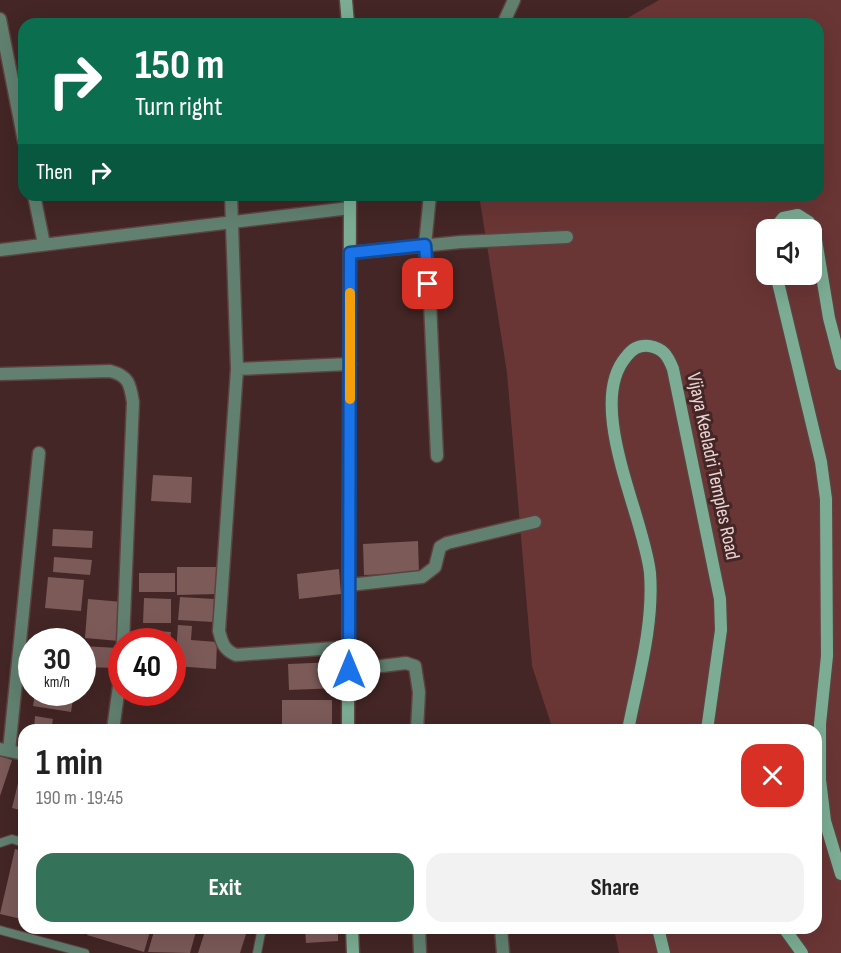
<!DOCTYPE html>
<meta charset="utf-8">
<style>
:root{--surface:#fff;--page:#f2f2f2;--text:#222;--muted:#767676;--accent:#347259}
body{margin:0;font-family:"Sofia Sans Condensed",sans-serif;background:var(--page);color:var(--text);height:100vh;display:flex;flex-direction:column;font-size:22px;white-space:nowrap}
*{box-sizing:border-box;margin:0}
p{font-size:20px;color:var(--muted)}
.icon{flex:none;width:33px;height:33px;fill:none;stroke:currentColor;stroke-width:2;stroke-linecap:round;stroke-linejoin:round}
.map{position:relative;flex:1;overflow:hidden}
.sheet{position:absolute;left:18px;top:724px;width:804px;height:210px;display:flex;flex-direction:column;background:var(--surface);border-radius:18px;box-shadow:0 6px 24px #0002}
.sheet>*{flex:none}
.banner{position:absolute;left:18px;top:18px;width:806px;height:183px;border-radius:18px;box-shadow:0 6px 24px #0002;background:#0b6e4f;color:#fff;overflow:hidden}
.controls{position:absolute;left:756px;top:219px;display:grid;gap:12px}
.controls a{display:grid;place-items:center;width:66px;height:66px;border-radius:12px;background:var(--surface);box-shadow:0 6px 24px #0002;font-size:30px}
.speed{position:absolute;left:18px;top:628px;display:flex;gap:12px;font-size:30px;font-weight:700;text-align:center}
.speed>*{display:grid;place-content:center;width:78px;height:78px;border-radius:50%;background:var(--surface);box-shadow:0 6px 24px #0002;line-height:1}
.speed small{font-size:15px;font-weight:400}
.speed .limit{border:9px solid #d22;background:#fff;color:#111}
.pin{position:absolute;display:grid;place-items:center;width:51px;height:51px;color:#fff;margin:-26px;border-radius:12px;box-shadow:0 3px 9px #0006}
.me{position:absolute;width:66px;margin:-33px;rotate:0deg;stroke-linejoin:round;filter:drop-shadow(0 0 4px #0008)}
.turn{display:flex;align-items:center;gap:21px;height:126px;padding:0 18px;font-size:27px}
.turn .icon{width:78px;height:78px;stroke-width:2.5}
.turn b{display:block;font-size:42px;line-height:51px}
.then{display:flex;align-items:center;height:57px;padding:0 18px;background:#0003;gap:12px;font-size:22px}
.round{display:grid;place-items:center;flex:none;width:63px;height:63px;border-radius:18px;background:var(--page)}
.overview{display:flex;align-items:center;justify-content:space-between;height:102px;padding:0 18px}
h1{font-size:36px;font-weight:700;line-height:45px}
.action{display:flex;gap:12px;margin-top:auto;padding:12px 18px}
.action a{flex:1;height:69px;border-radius:18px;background:var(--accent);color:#fff;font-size:24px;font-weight:700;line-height:69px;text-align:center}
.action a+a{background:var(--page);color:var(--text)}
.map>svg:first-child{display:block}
.green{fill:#6a3535;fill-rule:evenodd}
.building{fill:#7b5a58}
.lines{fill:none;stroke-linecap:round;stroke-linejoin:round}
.lane-casing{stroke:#5d4241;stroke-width:10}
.street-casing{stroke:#5d4241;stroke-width:15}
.secondary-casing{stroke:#5d4241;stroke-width:15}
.lane{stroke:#618070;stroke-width:8}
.street{stroke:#618070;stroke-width:12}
.secondary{stroke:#7cad94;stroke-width:12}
.route-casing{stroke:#114b97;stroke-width:15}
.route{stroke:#1a73e8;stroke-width:10}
.slow{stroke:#f59e0b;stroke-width:10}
.labels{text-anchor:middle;stroke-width:6;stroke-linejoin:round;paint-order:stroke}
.street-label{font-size:20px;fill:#e8d4d3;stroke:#432625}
</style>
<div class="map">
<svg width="841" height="953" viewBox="0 0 841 953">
<rect width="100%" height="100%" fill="#432625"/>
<path class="green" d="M659 0H841V953H619L614 929 816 928V730H553L532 666 507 373 479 195H818V24H617ZM766 230H812V274H766Z"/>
<path class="building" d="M153 475 192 477 191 503 151 501Z
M53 529 93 531 92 548 52 546Z
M418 541 419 573 364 575 363 544Z
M54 557 92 560 90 575 53 572Z
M177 567H218V594L177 595Z
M339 569 341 594 299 599 297 574Z
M139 573H175V592H139Z
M48 577 84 580 81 611 45 608Z
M180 597 214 599 213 622 178 620Z
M144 598 171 599V623H143Z
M88 599 123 602 119 641 85 638Z
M178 625 192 626 191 640 217 642 216 669 175 666Z
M145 630 171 632 170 642H144Z
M82 646 118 648 117 668 82 667Z
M337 662 338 688 289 690 288 664Z
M35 693H74L71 712 33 706Z
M282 700H332V730H282Z
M35 716 53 719 51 730H34Z
M0 756 12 760 0 796Z
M21 771H24V811L12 808Z
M15 849 24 851V908L21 919 0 914Z
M89 928H151L144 952 87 935Z
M155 928H197L190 953 148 952Z
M206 928H248L240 953H198Z
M305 928H338V941L306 943Z"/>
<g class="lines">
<g class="lane-casing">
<path id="lane" d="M0 843 12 839 24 843
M0 930 85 953
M257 953 262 928"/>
</g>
<g class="street-casing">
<path id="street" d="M0 19 24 141
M503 24 514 0
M34 195 44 244
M231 195 237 369 219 631C222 643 224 650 236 655L349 647
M430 195 425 245 430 303 437 456
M0 250 350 208
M350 253 461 242 567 237
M237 369 350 364
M0 374 110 371C129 376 130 384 133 402L123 642
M349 585 422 577 435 567 440 547 447 543 535 522
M349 670 406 663 415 666 419 692 417 730
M113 730 122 664
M0 749 24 754
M9 751 39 453
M419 928 420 953
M501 928 503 953"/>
</g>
<g class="secondary-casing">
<path id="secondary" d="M346 0 348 24
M773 230 783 218 798 215 809 222 815 234 829 318 841 364
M776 274 821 462 826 499 827 656 820 724V780L825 821 841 874
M348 730 350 195
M628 730C638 679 654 625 650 573 644 516 585 405 626 357 632 349 638 345 649 346 663 348 668 356 673 369L720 599 721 630 707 730
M352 928 353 953
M658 928 664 953
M784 928 802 953"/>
</g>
<use href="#lane" class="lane"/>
<use href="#street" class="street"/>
<use href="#secondary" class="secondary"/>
</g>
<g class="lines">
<g class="route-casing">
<path id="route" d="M349 670 350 253 425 245 428 284"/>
</g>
<use href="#route" class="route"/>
<path class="slow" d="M350 293V399"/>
</g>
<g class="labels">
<g class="street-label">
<text transform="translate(714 466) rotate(78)" y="7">Vijaya Keeladri Temples Road</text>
</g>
</g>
</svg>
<div class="controls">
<a><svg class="icon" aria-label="sound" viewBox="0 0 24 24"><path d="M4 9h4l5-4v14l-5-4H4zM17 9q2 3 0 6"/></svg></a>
</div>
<div class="speed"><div>30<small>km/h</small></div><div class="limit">40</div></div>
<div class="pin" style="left:428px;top:284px;background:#d93025"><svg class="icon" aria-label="arrive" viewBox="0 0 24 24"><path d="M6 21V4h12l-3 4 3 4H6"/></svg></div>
<svg class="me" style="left:349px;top:670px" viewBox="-20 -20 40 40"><circle r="19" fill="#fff"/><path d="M0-13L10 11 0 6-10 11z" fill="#1a73e8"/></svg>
<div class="banner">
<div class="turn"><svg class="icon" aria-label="right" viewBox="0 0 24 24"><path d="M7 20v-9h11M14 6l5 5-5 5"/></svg><div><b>150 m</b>Turn right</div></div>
<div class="then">Then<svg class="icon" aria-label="right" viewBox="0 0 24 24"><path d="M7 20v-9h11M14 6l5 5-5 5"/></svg></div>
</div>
<section class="sheet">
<div class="overview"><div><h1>1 min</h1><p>190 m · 19:45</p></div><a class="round" style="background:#d93025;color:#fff"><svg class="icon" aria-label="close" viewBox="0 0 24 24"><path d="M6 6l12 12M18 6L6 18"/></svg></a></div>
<div class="action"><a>Exit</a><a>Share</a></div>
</section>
</div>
